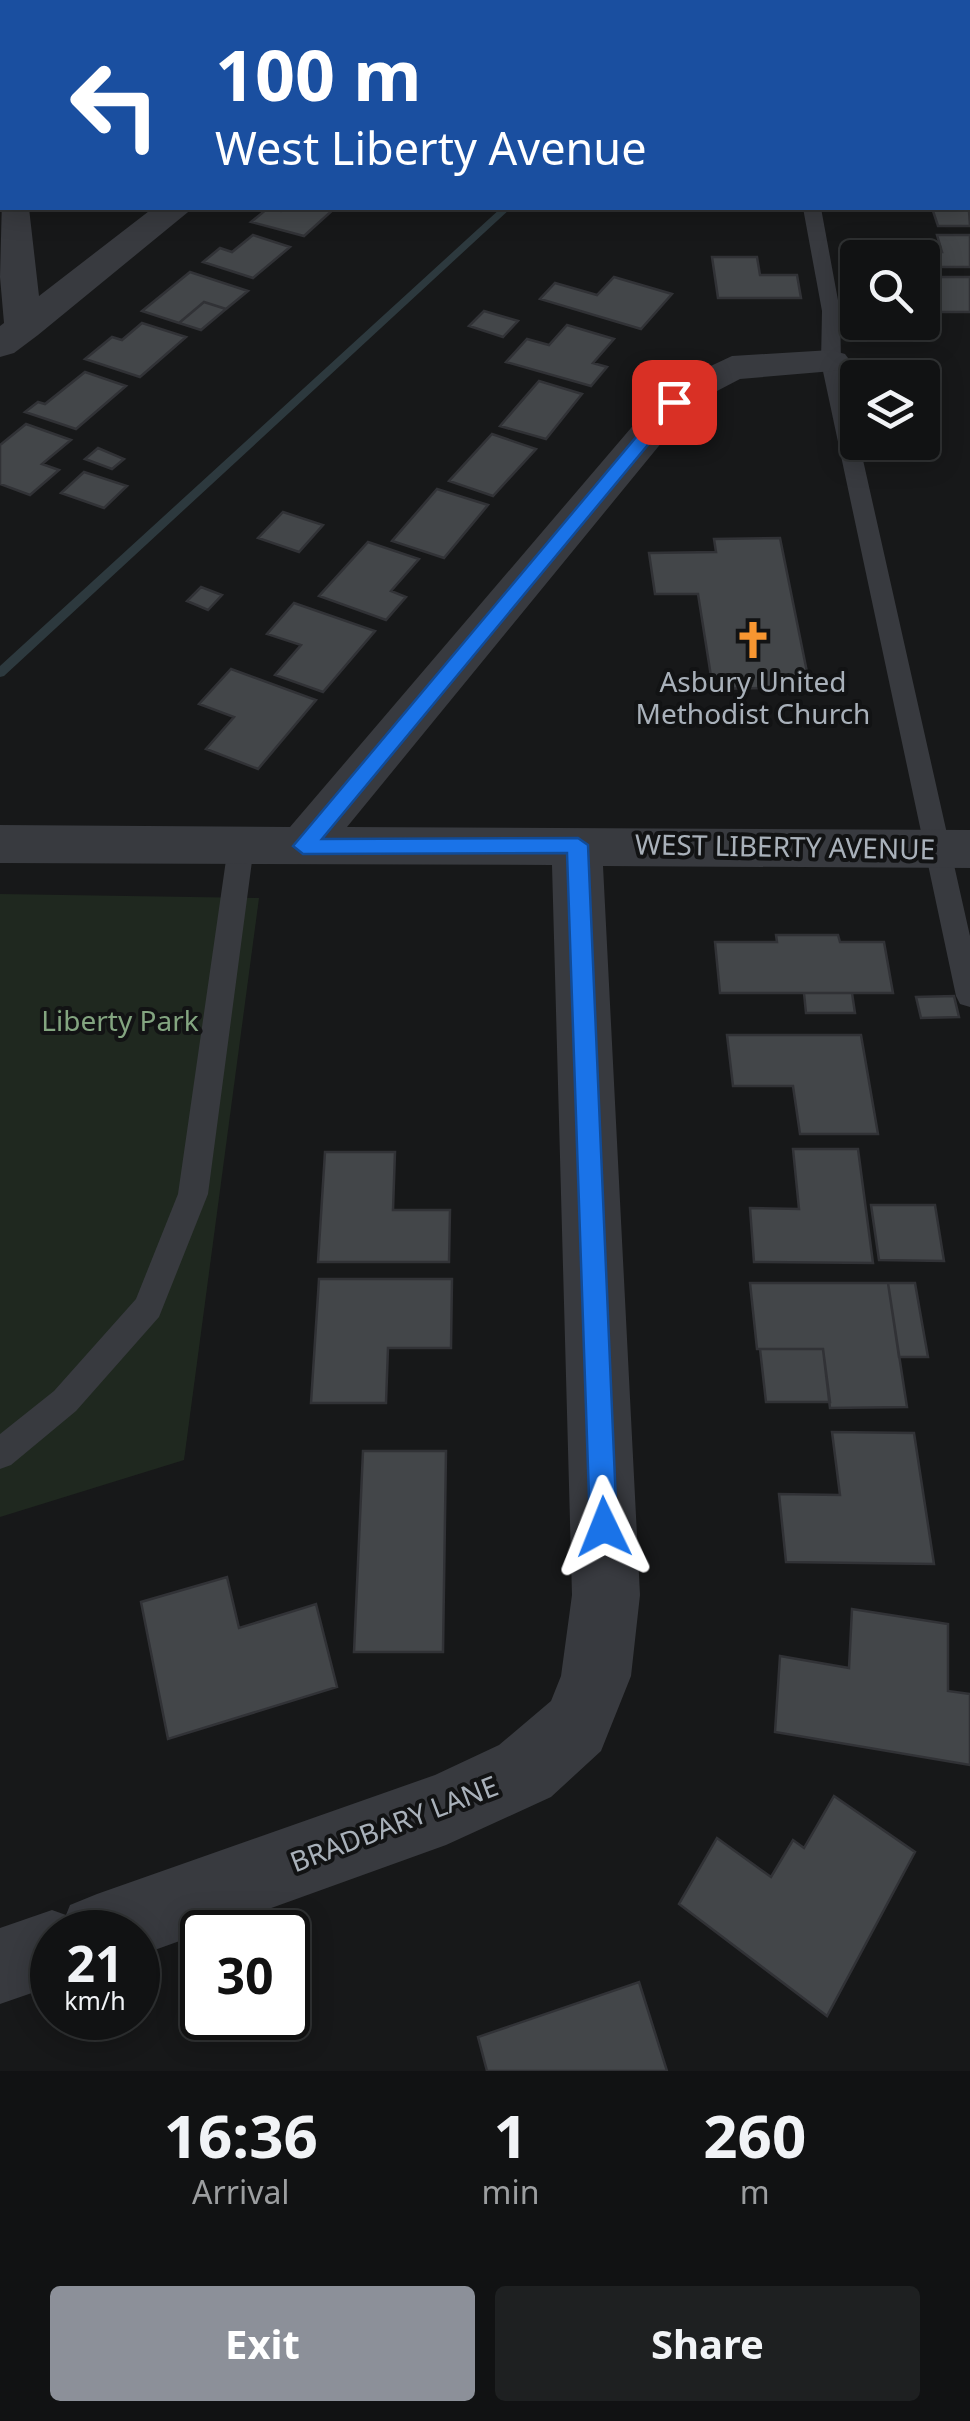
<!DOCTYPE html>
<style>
:root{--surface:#111213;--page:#1e2021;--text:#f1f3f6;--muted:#9c9ea0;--line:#303233;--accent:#8c9099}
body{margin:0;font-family:"Noto Sans",sans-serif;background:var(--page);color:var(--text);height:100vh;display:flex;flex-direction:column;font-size:38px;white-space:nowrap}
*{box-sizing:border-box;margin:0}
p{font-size:32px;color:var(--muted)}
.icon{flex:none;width:55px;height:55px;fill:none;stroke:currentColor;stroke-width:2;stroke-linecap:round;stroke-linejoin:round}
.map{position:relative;height:2071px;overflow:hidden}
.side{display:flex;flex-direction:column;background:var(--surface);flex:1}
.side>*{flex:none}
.top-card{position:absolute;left:0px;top:0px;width:970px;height:210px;box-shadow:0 5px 25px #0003,0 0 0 2px var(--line);background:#1a4fa0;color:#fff;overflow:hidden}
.buttons{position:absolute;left:840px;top:240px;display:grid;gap:20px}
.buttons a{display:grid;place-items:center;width:100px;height:100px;border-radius:10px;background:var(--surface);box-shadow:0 5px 25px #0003,0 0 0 2px var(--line);font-size:50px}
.speed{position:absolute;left:30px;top:1910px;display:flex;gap:20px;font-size:50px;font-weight:700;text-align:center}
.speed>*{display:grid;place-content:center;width:130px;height:130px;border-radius:50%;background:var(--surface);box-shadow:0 5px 25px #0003,0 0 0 2px var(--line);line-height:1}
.speed small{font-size:25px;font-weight:400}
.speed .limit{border:5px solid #111;border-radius:15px;background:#fff;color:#111}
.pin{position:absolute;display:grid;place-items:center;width:85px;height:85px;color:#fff;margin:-42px;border-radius:20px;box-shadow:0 5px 15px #0006}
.me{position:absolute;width:110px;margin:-55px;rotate:358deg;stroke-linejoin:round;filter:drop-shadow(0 0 8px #0008)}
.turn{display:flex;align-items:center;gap:35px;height:210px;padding:0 50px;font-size:45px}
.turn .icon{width:130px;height:130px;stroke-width:2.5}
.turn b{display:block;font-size:70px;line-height:85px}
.eta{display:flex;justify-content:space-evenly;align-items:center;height:170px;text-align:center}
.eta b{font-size:60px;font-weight:700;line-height:70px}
.primary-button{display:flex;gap:20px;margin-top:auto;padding:20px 50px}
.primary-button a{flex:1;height:115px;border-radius:10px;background:var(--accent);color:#fff;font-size:40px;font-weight:700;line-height:115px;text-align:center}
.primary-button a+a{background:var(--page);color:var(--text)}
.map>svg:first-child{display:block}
.green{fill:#1f281f}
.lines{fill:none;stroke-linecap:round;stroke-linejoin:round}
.stream{fill:#2d393e;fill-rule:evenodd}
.building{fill:#434649;stroke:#313236;stroke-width:2.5}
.service{fill:#383a3f;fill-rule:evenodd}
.minor{fill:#383a3f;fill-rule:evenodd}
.route{fill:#1a73e8;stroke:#114b97;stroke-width:2.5}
.labels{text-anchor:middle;stroke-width:8;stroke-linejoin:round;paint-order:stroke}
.poi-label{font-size:28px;fill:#a9b1ba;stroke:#121314}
.street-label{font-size:28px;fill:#a9b1ba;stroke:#121314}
.park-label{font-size:28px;fill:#83a580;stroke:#121314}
</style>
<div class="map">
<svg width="970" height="2071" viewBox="0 0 970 2071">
<rect width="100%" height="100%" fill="#171819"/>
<path class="green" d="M0 894 259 898 184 1460 0 1517Z"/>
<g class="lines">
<path class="stream" d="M722 0H731L729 2H721Z
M501 208H511L4 676 0 677V666Z"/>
</g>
<path class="building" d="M968 195 970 226H938L932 208H968Z
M268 208 281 211 285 208H335L304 236 251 222Z
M253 235 290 247 253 278 203 262 220 248 232 252Z
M937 235H970V267H927L923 252H942Z
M712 257H757L760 275H797L801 298H718Z
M190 272 248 291 226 309 204 302 179 323 142 311Z
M614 277 672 294 641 329 540 299 555 283 597 295Z
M922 277H970V312H922Z
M204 302 226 309 201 330 179 323Z
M484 311 518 321 503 337 469 326Z
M142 323 186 337 140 377 85 359 112 337 122 340Z
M567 325 614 339 593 363 607 367 591 386 506 362 527 339 549 345Z
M85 372 126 386 76 429 25 412 38 402 45 404Z
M539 381 582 394 546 439 500 426Z
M26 424 71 440 42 464 59 470 30 495 0 484V445Z
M492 434 536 449 493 496 449 481Z
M98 448 124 459 112 469 85 459Z
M84 472 127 486 104 508 61 493Z
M437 489 488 505 444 558 392 541Z
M283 512 323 525 299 552 258 538Z
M780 538 810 687 713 689 698 594H655L649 553 716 552 714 539Z
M368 542 419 559 391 591 406 597 386 620 319 596Z
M201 587 222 595 208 610 187 601Z
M294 603 375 631 323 692 275 675 301 645 267 634Z
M231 669 316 700 258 769 206 749 234 717 199 704Z
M776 935H838L840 942H884L893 993H720L715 942H777Z
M804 993H852L855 1013H806Z
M954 996 959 1017 921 1018 916 997Z
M727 1035H861L878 1134H800L793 1086H733Z
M793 1149H858L873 1263 754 1262 750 1208 799 1209Z
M325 1152H395L393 1210H450L449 1262H318Z
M871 1205H935L944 1261 879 1260Z
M319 1279H452L451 1348H388L386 1403H311Z
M750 1283H888L907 1407 830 1408 823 1349H757Z
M888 1283H915L928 1357H899Z
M760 1349H823L830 1402H766Z
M832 1432 914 1433 934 1564 786 1562 779 1494 840 1495Z
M363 1451H446L443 1652H354Z
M227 1577 239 1628 316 1604 337 1687 168 1739 141 1602Z
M852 1609 948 1624V1691L970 1694V1765L775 1732 780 1656 849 1668Z
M834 1796 915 1852 827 2016 679 1904 717 1838 771 1877 793 1840 804 1848Z
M639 1982 667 2071H487L478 2037Z"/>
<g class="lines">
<path class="service" d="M767 0H783L784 2H769Z
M803 208H821L840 311 841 362 970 936V1007L960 1004 956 996 821 362 822 311Z
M241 837 250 839 254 846 208 1194 159 1317 76 1411 11 1465 0 1469V1434L54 1391 136 1299 178 1194 228 846 232 839Z"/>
<path class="minor" d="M0 107 2 108V149H0Z
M2 199V208H29L39 296 153 208H193L38 335 14 353 0 357V326L4 323 0 277Z
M831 350 845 354 851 362 845 370 740 379 694 403 347 827 970 830V868L603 866 640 1595 631 1676 601 1751 551 1797 446 1845 138 1956V1932H52V1986L0 2004V1928L52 1910 66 1915 70 1905 97 1894 435 1775 499 1745 551 1701 561 1676 572 1595 552 865 0 863V825L290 827 666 387 732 356Z"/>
</g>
<path class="route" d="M674 398 682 402 680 406 322 839 578 838 588 845 617 1527 613 1536 604 1540 594 1536 590 1527 567 853 303 854 293 846 668 399Z"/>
<defs>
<g id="church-bare" transform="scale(3)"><path d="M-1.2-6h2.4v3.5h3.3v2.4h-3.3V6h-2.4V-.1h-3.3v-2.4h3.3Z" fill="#f79631" stroke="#121314" stroke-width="2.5" paint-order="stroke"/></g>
</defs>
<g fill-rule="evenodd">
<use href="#church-bare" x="753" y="640"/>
</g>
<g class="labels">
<g class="poi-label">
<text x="753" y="692">Asbury United<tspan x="753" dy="32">Methodist Church</tspan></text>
</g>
<g class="street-label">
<text transform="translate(785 847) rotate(1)" y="10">WEST LIBERTY AVENUE</text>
<text transform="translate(394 1824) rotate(-21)" y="10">BRADBARY LANE</text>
</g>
<g class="park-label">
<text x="120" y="1031">Liberty Park</text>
</g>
</g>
</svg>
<div class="buttons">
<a><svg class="icon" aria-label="search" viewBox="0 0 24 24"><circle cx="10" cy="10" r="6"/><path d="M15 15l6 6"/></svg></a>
<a><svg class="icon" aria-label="layers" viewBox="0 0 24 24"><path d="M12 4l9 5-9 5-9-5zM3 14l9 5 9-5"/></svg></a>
</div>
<div class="speed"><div>21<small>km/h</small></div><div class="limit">30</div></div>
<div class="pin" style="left:674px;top:402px;background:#d93025"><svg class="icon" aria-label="arrive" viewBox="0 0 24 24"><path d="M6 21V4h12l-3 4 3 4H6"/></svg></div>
<svg class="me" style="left:604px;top:1527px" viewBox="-20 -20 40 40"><path d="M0-17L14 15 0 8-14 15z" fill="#1a73e8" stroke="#fff" stroke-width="4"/></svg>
<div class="top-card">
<div class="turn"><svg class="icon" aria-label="left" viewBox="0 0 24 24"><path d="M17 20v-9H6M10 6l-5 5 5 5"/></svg><div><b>100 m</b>West Liberty Avenue</div></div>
</div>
</div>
<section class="side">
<div class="eta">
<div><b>16:36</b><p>Arrival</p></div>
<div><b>1</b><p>min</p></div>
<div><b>260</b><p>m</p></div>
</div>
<div class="primary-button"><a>Exit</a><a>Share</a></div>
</section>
